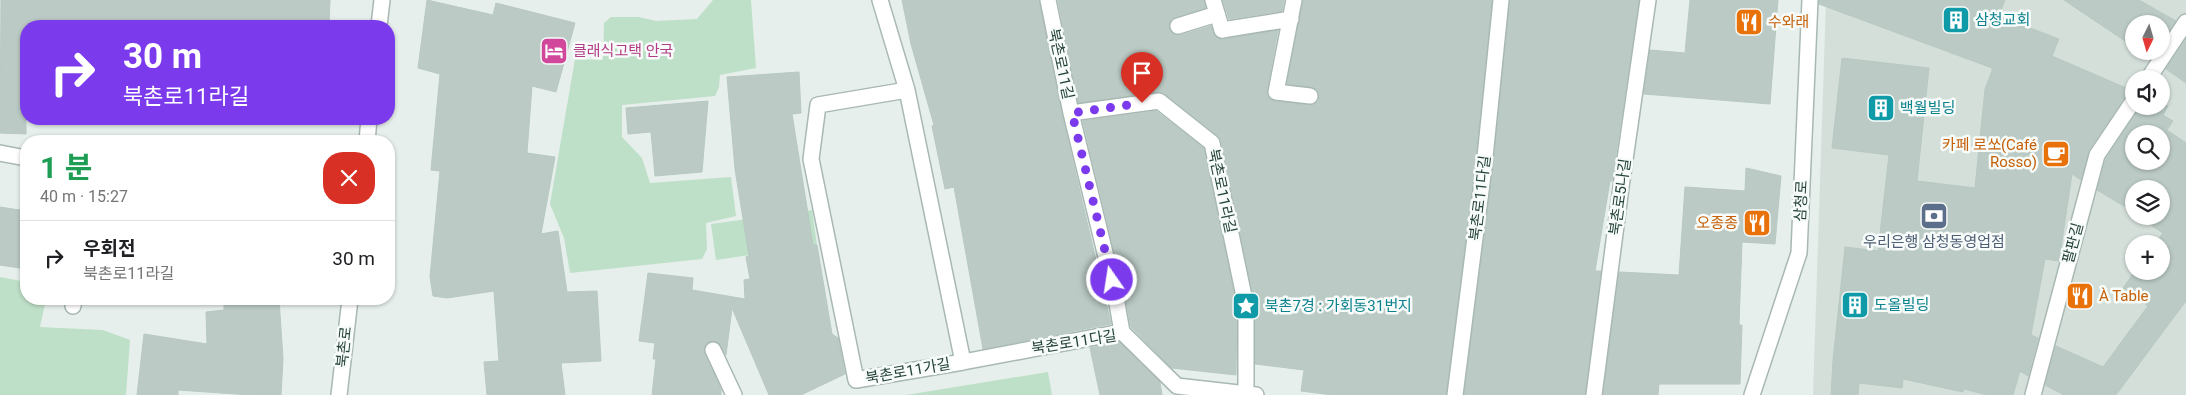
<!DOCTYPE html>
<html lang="ko">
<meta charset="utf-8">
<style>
:root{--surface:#fff;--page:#f6f6f6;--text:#202124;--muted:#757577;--line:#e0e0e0}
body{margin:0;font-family:Roboto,"Noto Sans KR",sans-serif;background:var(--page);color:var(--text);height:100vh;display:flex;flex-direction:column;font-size:19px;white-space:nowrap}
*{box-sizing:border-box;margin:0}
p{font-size:16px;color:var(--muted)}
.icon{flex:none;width:28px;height:28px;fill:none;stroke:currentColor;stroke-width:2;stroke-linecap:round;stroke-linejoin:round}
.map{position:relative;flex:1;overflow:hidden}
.details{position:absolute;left:20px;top:135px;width:375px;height:170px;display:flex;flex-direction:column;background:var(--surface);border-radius:20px;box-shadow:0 1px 4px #0004}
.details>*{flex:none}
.banner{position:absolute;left:20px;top:20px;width:375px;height:105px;border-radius:20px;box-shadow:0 1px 4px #0004;background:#7c3aed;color:#fff;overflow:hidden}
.needle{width:32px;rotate:185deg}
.tools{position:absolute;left:2125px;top:15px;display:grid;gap:10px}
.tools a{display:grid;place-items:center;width:45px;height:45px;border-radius:50%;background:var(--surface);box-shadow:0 1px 4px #0004;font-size:25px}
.pin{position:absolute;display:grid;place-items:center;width:42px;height:42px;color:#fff;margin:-51px -21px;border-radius:50% 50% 50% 0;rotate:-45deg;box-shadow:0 0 5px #0007}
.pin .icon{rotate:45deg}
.me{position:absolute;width:55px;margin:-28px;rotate:347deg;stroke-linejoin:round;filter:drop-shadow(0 0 4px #0008)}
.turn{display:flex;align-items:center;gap:18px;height:105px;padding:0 20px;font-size:22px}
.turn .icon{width:65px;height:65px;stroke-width:2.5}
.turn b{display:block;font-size:35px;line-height:42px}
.round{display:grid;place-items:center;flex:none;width:52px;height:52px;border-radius:20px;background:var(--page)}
.head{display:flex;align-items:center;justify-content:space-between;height:85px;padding:0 20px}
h1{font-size:30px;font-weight:700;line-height:38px;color:#1e9e55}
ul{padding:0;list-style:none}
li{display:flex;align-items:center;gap:15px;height:75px;padding:0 20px;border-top:1px solid var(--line)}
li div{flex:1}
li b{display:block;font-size:19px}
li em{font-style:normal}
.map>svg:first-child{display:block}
.built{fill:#d4dfda;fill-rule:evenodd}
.green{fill:#bfe0c8}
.building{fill:#bbcac4;stroke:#b8c9c2;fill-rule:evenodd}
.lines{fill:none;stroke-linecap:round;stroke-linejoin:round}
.service-casing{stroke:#a8b8b2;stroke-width:18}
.pedestrian-casing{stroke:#a8b8b2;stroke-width:18}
.tertiary-casing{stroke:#a8b8b2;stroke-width:18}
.service{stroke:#fff;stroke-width:15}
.pedestrian{stroke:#fff;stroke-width:15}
.tertiary{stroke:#fff;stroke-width:15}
.route{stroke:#7c3aed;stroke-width:9;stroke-dasharray:0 16.2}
.labels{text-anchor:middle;stroke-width:5;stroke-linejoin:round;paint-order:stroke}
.culture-label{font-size:15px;fill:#0d838f;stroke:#f7fbf9;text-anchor:start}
.food-label{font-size:15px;fill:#c56008;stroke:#f7fbf9;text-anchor:start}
.hotel-label{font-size:15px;fill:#b23c85;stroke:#f7fbf9;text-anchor:start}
.street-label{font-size:15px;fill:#24423a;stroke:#f7fbf9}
.service-label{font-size:15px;fill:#4e5e75;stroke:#f7fbf9}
</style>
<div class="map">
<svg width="2186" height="395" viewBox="0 0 2186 395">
<rect width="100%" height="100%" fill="#e6efeb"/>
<path class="built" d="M1826 0H2186V395H1813ZM2134 24H2161V51H2134ZM2134 79H2161V106H2134ZM2134 134H2161V161H2134ZM2134 189H2161V216H2134ZM2134 244H2161V271H2134Z"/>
<path class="green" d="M713 0H751L756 68 720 75 719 87 715 96 622 105V137L642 158 650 183 731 177 736 216 706 223 707 249 702 259 570 273 564 238 550 204 575 59 603 60 604 23 611 17H639L656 21 697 19Z
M812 210 817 245 716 260 711 224Z
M0 277 26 282V299H46L40 327 103 330 130 340 126 395H0Z
M1048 372 1052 395H906Z"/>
<path class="building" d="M1 0H330L329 26H26V134L0 133Z
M427 0 493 15 496 3 575 23 556 92 532 86 527 153 555 157 541 234 558 231 567 292 597 291 601 361 561 363 565 395H487L484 362 499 361 494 291 447 298 433 296 430 277 440 171 431 170 440 74 418 68Z
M902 0H1039L1062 115 1111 324 983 349 954 187 945 189 932 126 934 125 911 44Z
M1058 0H1204L1206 8 1172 19 1169 24 1171 32 1181 35 1211 26 1215 36 1223 39 1278 30 1267 90V96L1275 101 1309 105 1318 101 1319 93 1316 89 1287 84 1303 0H1492L1475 166 1446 395H1333L1301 391 1304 370 1255 364V304L1221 140 1218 136 1162 92 1078 103Z
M1223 0H1284L1282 11 1229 19Z
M1510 0H1639L1612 181H1610L1595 271H1601L1585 395H1464L1493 168Z
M1690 0H1778L1770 104 1644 94 1650 50 1685 53Z
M1819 0H2005L1999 16 2059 39 2052 56 2133 91 2126 95 2089 150 2081 180 2072 174 2059 261 2045 259 2031 335 2038 338 2028 376 2020 371 2013 395H1987L1964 389 1963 392 1903 379 1902 388 1859 383 1858 395H1831L1833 360 1845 247 1878 251 1889 155 1832 148 1842 58 1929 68 1917 181 1975 188 1985 89 1992 71V68L1819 4Z
M2064 0H2139L2176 21 2161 42V24H2134V47Z
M2186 39V83L2166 69Z
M799 72 801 113 792 114 813 245H817L832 334 838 338 845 374 801 395H769L732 308 726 355 721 346 714 341 709 342 704 349 721 390V395H652L656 359H653L655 343 639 341 648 273 693 278 692 290 745 299 744 280 750 279 746 257 749 256 735 169 727 77Z
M708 101 702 172 655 176 651 132 628 134 626 108Z
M2161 103 2168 106 2163 115 2173 121 2167 130 2186 143V301L2116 395H2064L2045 385 2056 346 2103 367 2148 306 2123 288 2135 271H2161V244H2155L2163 233 2140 218 2141 216H2161V189H2134V212L2097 190 2106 159 2141 106H2161ZM2134 134H2161V161H2134Z
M1156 111 1204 148 1237 307 1236 375 1172 368 1131 327 1125 296 1083 121Z
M1746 168 1781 176 1775 244 1742 242 1739 325H1742L1740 384H1659L1658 395H1603L1619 272 1679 275 1685 187 1745 191Z
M0 207 26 211V269L0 265Z
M237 299H279L283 359 281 395H250L178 390V395H137L144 334 207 344 206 312 224 310V304Z
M1119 342 1160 382 1162 395H1100L1090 348Z"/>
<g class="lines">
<g class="service-casing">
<path id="service" d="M880 0 907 90 963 362 856 380 811 159 818 105 907 90
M1048 0 1071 113 1116 298 1122 332
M1213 0 1222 30
M2148 79 2186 22
M1071 113 1159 101 1212 143 1246 306V393
M73 306 74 299
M713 350 734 395
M963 362 1122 332 1177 386 1256 395
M1455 395 1484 167 1501 0
M1594 395 1621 187 1648 0
M2033 395 2097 155 2134 100"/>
</g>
<g class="pedestrian-casing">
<path id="pedestrian" d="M1294 0 1276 92 1310 96
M1178 26 1217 14
M1222 30 1291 19"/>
</g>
<g class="tertiary-casing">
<path id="tertiary" d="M379 26 382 0
M367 141 369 119
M0 153 26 158
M339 395 350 299
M1752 395 1799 253 1810 0"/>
</g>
<use href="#service" class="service"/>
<use href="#pedestrian" class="pedestrian"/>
<use href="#tertiary" class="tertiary"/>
</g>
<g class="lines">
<path class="route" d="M1112 280 1072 113 1142 103"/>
</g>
<defs>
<g id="building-square" transform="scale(1.4375)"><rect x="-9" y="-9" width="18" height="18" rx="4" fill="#0f9aa8" stroke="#f7fbf9"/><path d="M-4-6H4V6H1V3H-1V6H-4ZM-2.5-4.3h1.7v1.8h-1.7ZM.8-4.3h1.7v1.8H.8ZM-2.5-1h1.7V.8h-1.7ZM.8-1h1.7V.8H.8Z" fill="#fff"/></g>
<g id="restaurant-square" transform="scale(1.4375)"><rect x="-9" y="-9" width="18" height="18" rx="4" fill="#e8710a" stroke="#f7fbf9"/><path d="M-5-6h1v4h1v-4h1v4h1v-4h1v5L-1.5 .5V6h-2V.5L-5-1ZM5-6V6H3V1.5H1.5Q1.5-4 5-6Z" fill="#fff"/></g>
<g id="hotel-square" transform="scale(1.4375)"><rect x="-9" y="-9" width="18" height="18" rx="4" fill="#d1479c" stroke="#f7fbf9"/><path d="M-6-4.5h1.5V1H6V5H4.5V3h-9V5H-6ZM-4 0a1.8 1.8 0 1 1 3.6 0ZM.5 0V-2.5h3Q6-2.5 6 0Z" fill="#fff"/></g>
<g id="cafe-square" transform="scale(1.4375)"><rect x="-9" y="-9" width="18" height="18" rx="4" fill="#e8710a" stroke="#f7fbf9"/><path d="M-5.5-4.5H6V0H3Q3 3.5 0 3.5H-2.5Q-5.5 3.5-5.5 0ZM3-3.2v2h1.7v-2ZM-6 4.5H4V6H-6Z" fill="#fff"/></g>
<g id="bank-square" transform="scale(1.4375)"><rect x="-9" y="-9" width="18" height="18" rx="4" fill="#5c6f8a" stroke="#f7fbf9"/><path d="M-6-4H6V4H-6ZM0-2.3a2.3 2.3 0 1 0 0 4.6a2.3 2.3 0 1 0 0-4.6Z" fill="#fff"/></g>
<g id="sight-square" transform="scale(1.4375)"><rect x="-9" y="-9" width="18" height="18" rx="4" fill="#0f9aa8" stroke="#f7fbf9"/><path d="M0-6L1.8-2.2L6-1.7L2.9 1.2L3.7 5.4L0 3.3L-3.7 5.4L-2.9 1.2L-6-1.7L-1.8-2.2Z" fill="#fff"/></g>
</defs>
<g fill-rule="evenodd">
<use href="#building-square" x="1956" y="20"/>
<use href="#restaurant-square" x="1749" y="22"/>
<use href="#hotel-square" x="554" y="51"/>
<use href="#building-square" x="1881" y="108"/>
<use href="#cafe-square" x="2056" y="154"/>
<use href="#bank-square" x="1934" y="216"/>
<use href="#restaurant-square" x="1757" y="223"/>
<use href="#restaurant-square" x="2080" y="296"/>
<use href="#building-square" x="1855" y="305"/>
<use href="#sight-square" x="1246" y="306"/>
</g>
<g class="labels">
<g class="culture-label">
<text x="1975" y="25">삼청교회</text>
<text x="1900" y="113">백월빌딩</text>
<text x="1874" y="310">도올빌딩</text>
<text x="1265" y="311">북촌7경 : 가회동31번지</text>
</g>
<g class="food-label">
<text x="1768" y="27">수와래</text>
<text x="2037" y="150" text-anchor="end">카페 로쏘(Café<tspan x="2037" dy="17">Rosso)</tspan></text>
<text x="1738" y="228" text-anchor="end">오종종</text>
<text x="2099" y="301">À Table</text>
</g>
<g class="hotel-label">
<text x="573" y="56">클래식고택 안국</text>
</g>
<g class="street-label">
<text transform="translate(1061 64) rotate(78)" y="5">북촌로11길</text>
<text transform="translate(1222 191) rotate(78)" y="5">북촌로11라길</text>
<text transform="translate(1620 197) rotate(-82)" y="5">북촌로5나길</text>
<text transform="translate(1480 198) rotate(-83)" y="5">북촌로11다길</text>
<text transform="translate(1801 201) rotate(-87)" y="5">삼청로</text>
<text transform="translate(2073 243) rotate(-75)" y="5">팔판길</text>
<text transform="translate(1074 342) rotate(-9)" y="5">북촌로11다길</text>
<text transform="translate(344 347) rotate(-84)" y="5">북촌로</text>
<text transform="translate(908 371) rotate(-10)" y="5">북촌로11가길</text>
</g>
<g class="service-label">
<text x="1934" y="247">우리은행 삼청동영업점</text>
</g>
</g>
</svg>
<div class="tools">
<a><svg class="needle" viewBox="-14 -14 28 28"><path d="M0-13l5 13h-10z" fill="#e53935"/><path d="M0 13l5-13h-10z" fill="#757577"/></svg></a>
<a><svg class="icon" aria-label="sound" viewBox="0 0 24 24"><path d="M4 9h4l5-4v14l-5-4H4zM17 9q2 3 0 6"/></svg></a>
<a><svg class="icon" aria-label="search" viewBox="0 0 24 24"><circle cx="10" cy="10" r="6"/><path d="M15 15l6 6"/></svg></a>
<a><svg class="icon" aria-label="layers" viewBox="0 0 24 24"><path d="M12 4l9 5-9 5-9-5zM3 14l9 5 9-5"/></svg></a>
<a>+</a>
</div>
<div class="pin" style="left:1142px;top:103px;background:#d93025"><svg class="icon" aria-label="arrive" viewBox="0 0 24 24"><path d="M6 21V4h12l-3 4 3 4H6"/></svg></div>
<svg class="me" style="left:1112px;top:280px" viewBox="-20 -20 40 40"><circle r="17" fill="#7c3aed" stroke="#fff" stroke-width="3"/><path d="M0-11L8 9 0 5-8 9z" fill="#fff"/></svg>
<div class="banner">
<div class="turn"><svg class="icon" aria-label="right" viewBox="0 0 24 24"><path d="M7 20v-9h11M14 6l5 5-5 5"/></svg><div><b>30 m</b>북촌로11라길</div></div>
</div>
<section class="details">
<div class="head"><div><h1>1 분</h1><p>40 m · 15:27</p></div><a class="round" style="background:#d93025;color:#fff"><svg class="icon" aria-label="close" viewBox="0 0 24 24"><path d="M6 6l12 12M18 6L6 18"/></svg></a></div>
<ul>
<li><svg class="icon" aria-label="right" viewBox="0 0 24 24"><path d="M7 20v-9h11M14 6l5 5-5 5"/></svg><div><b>우회전</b><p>북촌로11라길</p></div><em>30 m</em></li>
</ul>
</section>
</div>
